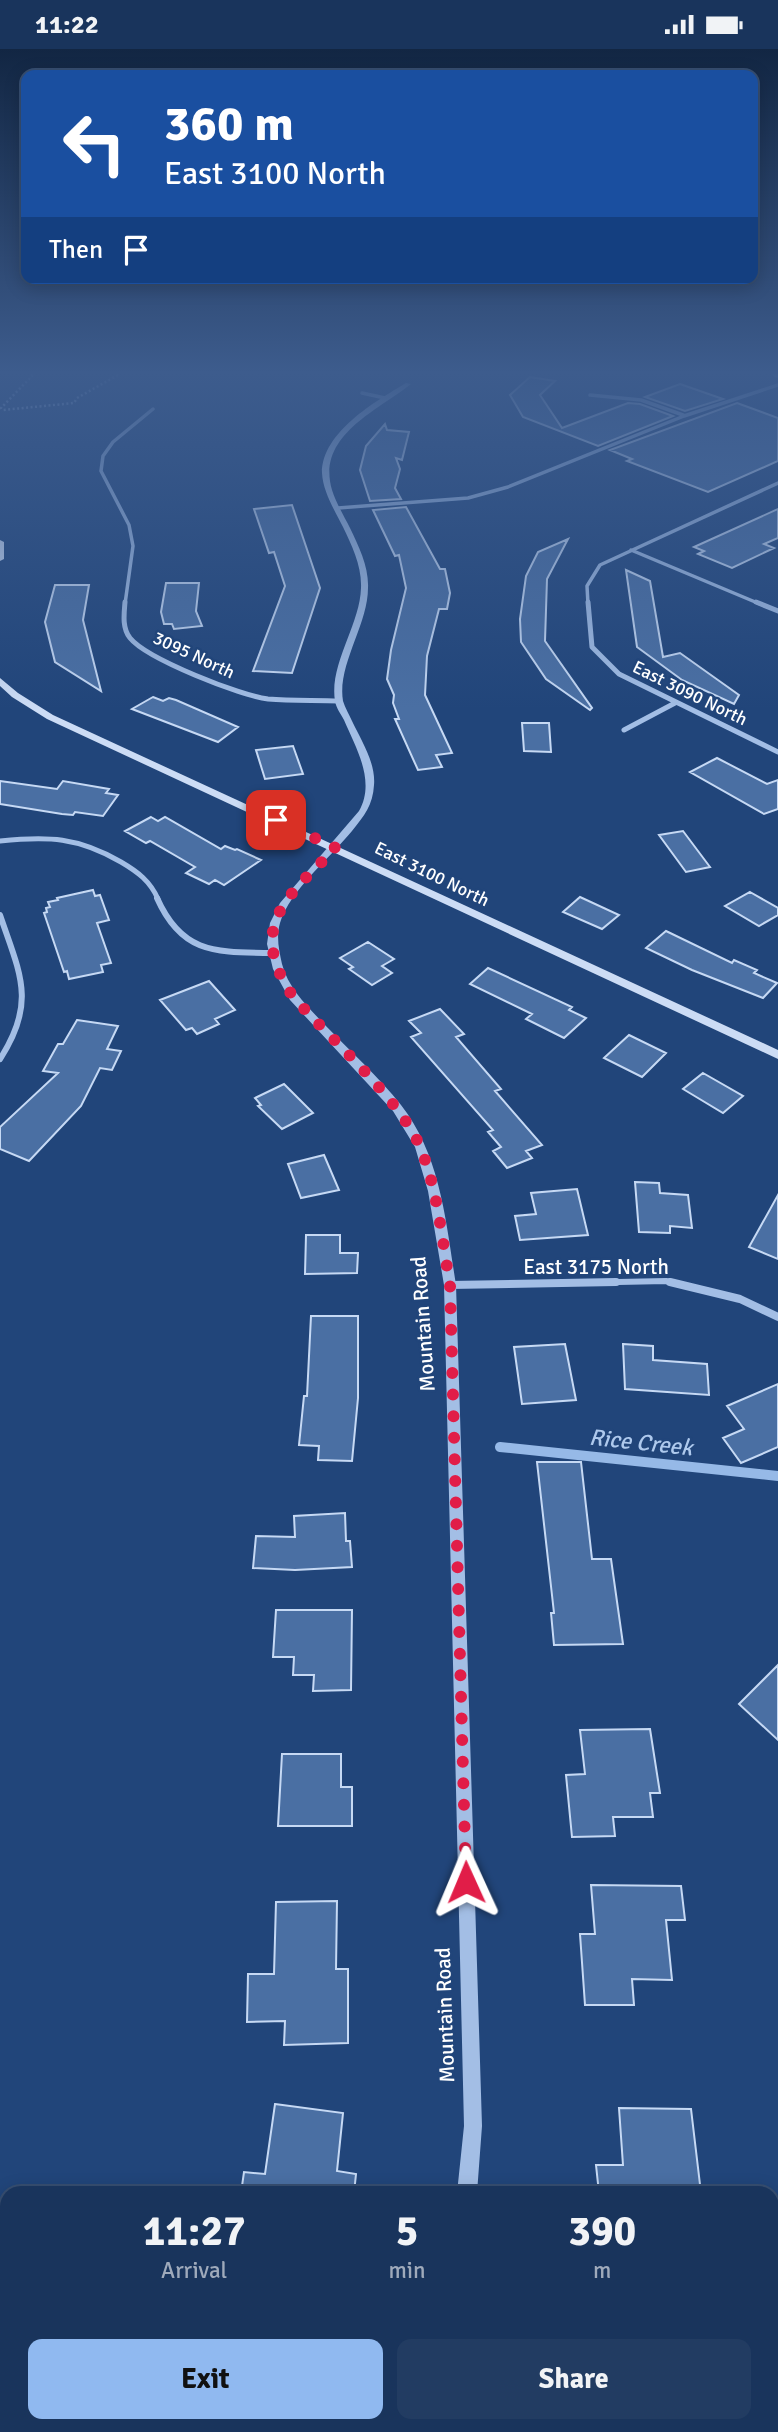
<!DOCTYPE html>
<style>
:root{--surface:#19345c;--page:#223c62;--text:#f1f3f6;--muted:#9faabb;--line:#374f72;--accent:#90b9f0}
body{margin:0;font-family:Signika,sans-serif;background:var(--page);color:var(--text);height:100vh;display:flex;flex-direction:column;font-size:26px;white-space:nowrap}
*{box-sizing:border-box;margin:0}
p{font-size:23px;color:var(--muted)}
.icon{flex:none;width:38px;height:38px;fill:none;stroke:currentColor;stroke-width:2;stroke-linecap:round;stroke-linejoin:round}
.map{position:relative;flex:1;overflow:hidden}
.details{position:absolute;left:0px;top:2137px;width:779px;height:247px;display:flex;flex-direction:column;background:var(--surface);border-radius:21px 21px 0 0;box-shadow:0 4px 18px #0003,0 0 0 2px var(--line)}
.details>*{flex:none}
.hud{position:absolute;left:21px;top:21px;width:737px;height:214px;border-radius:14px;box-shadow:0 4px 18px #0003,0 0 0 2px var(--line);background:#1a4fa0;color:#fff;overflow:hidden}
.pin{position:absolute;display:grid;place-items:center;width:60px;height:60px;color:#fff;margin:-30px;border-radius:14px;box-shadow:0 4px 10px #0006}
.me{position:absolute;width:77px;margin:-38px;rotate:359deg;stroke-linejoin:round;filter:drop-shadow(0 0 5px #0008)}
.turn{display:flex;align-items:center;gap:24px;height:147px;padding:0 28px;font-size:32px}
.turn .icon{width:91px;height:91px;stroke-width:2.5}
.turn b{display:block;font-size:49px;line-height:60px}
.then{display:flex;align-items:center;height:66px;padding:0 28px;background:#0003;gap:14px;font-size:26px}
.eta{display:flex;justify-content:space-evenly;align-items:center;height:119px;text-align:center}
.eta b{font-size:42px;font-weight:700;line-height:49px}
.primary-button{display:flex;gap:14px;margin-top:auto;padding:14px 28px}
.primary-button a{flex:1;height:80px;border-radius:14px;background:var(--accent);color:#111;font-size:28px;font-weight:700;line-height:80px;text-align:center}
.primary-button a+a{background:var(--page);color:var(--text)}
.status{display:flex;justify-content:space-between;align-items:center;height:49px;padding:0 35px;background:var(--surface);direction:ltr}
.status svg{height:19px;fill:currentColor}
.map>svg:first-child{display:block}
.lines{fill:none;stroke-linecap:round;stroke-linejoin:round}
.stream{stroke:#96b9e7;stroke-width:10}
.building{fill:#4a6fa3;stroke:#c6d9f4;stroke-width:2}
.path{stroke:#a3bee5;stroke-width:2.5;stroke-dasharray:2 2.5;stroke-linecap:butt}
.minor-far3{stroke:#a3bee5;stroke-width:3.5}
.minor-far2{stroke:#a3bee5;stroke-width:5}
.minor-far1{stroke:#a3bee5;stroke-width:6}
.minor{stroke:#a3bee5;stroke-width:8}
.tertiary{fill:#a3bee5;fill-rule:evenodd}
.secondary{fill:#ccdcf5;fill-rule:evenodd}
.route{stroke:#e11d48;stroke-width:12;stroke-dasharray:0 21.6}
.labels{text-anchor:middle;stroke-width:5;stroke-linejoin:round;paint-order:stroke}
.far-street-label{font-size:18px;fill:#fff;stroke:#21457a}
.street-label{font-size:21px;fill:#fff;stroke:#21457a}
.water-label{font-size:23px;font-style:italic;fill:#aec9ed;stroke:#21457a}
</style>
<div class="status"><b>11:22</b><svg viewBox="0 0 49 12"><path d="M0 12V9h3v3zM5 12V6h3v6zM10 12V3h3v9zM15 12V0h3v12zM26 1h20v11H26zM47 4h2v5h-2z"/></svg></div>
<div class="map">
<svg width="778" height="2383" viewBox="0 0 778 2383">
<rect width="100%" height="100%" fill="#21457a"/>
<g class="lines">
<path class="stream" d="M500 1398 778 1427"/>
</g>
<path class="building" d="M530 328 555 332 540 346 562 379 628 354 640 355 673 367 598 397 523 368 510 346Z
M680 335 723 350 685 362 645 348Z
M737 354 778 369V412L708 443 627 412 632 410 610 401Z
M385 375 387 381 409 383 402 411 396 409 400 420 395 439 401 450 370 452 360 421 366 397Z
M292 456 320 539 292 624 253 622 285 537 274 503 269 504 254 460Z
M406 458 440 520H445L450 544 447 560H439L427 607 425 646 452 704 436 706 442 718 418 721 395 670H399L393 654 394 646 387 630 391 601 406 539 399 506 395 507 373 461Z
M778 460V489L764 495 774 499 732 519 698 505 704 502 694 498Z
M568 490 547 530 545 592 592 659 590 661 546 630 521 593 520 570 526 527 538 503Z
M626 521 650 532 663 608 680 604 739 646 734 655 682 631 637 598Z
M166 534H199L196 562 202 577 174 580 172 575H164L161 563Z
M55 536H89L83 571 101 642 55 613 45 573Z
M153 648 163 652 169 649 176 651 238 678 218 693 132 660Z
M522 674H549L551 703 524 702Z
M293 697 303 725 265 730 256 701Z
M717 709 767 735 778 731V760L764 765 690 723Z
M0 732 57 740 63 732 109 740 106 744 118 746 103 767 75 763 73 766 62 765 0 755Z
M151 768 158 772 165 768 221 800 225 797 235 801 237 800 261 811 224 836 215 831 209 835 186 824 195 818 150 792 146 794 125 782Z
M683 782 710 818 686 823 659 786Z
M93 841 95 847 100 846 109 871 97 874 111 914 101 916 103 923 69 930 67 922 64 923 44 864 47 863 46 859 50 858 48 853 58 851 57 849Z
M750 843 778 859V866L759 877 725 857Z
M580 848 619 866 602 880 563 863Z
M666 882 732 914 734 911 757 921 754 924 777 934 763 949 692 921 646 899Z
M368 893 394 910 382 917 392 924 372 936 349 920 353 918 340 909Z
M488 919 572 958 569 961 586 969 564 989 526 970 532 965 470 935Z
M209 932 235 961 215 970 219 975 197 985 192 979 186 981 160 951Z
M440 960 464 985 456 988 501 1040 495 1042 542 1096 526 1102 532 1109 507 1119 493 1102 501 1098 488 1083 493 1081 411 988 421 984 409 972Z
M77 971 118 977 107 1000 121 1002 112 1021 100 1019 81 1057 29 1112 0 1100V1078L58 1024 43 1022 58 995H63Z
M629 986 666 1004 642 1028 604 1009Z
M703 1024 743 1047 723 1064 683 1040Z
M284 1035 313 1064 282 1080 258 1057 261 1056 255 1049Z
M324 1106 339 1141 301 1149 288 1115Z
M635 1133 659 1134 660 1144 688 1146 692 1179 670 1177V1184L639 1183Z
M577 1140 588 1186 520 1191 515 1167 536 1165 531 1144Z
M778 1146V1210L749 1198Z
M306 1186H340V1204H358L357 1224 305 1225Z
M311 1267H358V1349L352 1412 318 1411 319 1397 299 1396 304 1347H307Z
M565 1295 576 1351 522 1355 514 1298Z
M623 1295 653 1297V1311L707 1315 709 1346 625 1340Z
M778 1335V1398L741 1414 723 1389 744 1380 727 1357Z
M537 1413H581L592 1510H611L623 1595 554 1596 551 1564H554Z
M345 1464 346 1492H350L352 1518 295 1521 253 1519 256 1487 295 1488 294 1467Z
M276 1561H352L351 1641 313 1642 314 1626H293L294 1608H273Z
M778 1616V1691L739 1655Z
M650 1680 660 1744H650L653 1768H613L615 1787 572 1788 566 1726 585 1725 580 1681Z
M282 1705H341V1738H352V1777H278Z
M591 1836 681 1837 685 1871H666L672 1931 632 1930 634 1956H585L580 1885H595Z
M337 1852 336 1920H348V1994L284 1996 285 1972 247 1973 248 1925H274L276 1853Z
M275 2055 343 2064 337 2122 356 2125 354 2144H241L244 2123 265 2125Z
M619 2059 691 2060 701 2144H599L596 2116H623Z"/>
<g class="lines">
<path class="path" d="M33 326 1 359 3 361 74 354 77 349 118 326"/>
<path class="minor-far3" d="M775 326 778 327
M362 344 385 349
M590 346 641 351 683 366
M338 459 468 449 508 438 684 367 778 336
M631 501 760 555
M125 555 133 497 129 476 101 422 103 407 113 393 153 360
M588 555 587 537 600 516 778 434"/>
<path class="minor-far2" d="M125 553C124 565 122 579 130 589 147 610 241 647 268 650 292 652 316 651 339 652
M588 553 592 598 619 625 778 703
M756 553 778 562
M624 681 675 654
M0 792C48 787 78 788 121 813 138 823 150 832 158 850"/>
<path class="minor-far1" d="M157 849C182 905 215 903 271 904
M0 866C20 925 37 953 0 1010
M522 1235 666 1232 677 1235"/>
<path class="minor" d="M670 1233 740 1250 778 1268
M450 1236 616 1233"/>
<path class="tertiary" d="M406 334 411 335C377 362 316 387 332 441 336 454 344 467 350 479 359 498 369 518 368 539 368 576 337 616 343 652 345 659 349 665 352 672 361 691 376 714 374 736 373 756 364 767 352 782 330 809 290 841 280 874 276 888 279 901 282 915 288 939 308 958 324 975 349 1001 379 1028 401 1056 441 1107 446 1174 456 1236L482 2077 477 2144H457L464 2077 444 1236 428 1142 415 1098 393 1062 290 951 273 920 267 895 270 874 280 854 359 762C376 732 356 699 344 671 341 665 336 659 335 652 329 615 360 576 361 539 362 517 352 497 343 478 335 462 323 443 322 424 322 383 376 352 406 334Z
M433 2376H455V2383H433Z"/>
<path class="secondary" d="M0 491 4 493V510L0 512Z
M0 629 18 644 53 666 778 1001V1010L47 670 12 648 0 637Z"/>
</g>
<linearGradient id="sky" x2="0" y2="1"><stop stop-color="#122643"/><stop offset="0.49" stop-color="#3d5c8d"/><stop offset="1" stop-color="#3d5c8d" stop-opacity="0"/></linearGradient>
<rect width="778" height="660" fill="url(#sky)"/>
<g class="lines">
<path class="route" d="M276 771 336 799C285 849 246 879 294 949 330 989 402 1052 421 1100 438 1143 442 1191 450 1236L466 1833"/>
</g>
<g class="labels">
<g class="far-street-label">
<text transform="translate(194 606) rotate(25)" y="6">3095 North</text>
<text transform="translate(690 644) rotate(26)" y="6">East 3090 North</text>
<text transform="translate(432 825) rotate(26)" y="6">East 3100 North</text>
</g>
<g class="street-label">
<text x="596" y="1225">East 3175 North</text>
<text transform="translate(423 1275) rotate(-94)" y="7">Mountain Road</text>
<text transform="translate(445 1966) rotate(-92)" y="7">Mountain Road</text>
</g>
<g class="water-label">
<text transform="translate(641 1393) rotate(6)" y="8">Rice Creek</text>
</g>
</g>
</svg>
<div class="pin" style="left:276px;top:771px;background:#d93025"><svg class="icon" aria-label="arrive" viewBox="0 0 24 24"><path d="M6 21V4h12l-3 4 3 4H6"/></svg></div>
<svg class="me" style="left:466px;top:1833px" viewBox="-20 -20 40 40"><path d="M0-17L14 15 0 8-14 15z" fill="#e11d48" stroke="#fff" stroke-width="4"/></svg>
<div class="hud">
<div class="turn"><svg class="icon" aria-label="left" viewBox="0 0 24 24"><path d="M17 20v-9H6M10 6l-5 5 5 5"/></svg><div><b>360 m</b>East 3100 North</div></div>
<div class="then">Then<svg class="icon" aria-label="arrive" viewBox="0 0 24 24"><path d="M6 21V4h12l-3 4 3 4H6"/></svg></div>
</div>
<section class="details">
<div class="eta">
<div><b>11:27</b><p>Arrival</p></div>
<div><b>5</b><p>min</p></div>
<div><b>390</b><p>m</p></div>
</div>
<div class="primary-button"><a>Exit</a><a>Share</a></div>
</section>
</div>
